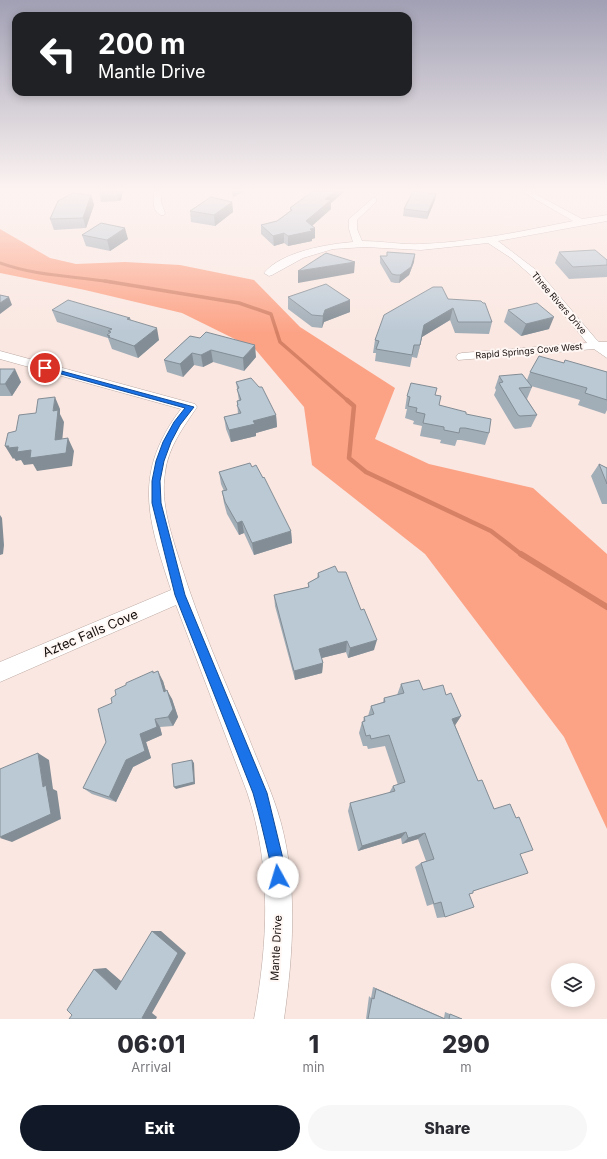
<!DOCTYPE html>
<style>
:root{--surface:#fff;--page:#f7f7f7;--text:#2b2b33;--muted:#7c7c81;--accent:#111827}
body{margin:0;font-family:Inter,sans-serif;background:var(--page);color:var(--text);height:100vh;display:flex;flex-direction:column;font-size:15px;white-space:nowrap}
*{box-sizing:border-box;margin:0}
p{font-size:13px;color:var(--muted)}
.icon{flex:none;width:22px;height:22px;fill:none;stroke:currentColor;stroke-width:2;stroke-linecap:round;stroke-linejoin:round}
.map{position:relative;height:1019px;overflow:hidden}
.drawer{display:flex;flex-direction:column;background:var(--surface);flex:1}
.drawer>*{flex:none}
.banner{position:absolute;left:12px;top:12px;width:400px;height:84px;border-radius:12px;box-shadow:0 2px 10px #0003;background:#202124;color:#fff;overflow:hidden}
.tools{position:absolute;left:551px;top:963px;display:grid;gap:8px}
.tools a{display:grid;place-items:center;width:44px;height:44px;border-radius:50%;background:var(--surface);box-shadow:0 2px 10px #0003;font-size:20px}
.pin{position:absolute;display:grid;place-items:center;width:34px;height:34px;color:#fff;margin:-17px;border:2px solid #fff;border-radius:50%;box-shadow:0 1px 4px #0007}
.me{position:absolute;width:44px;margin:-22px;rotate:354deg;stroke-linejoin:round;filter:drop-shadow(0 0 3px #0008)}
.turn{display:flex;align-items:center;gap:14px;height:84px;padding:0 20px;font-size:18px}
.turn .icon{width:52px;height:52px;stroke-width:2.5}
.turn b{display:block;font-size:28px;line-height:34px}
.eta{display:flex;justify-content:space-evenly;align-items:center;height:68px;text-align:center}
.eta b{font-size:24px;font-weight:800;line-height:28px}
.button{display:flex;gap:8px;margin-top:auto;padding:8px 20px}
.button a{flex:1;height:46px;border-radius:24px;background:var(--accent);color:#fff;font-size:16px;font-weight:800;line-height:46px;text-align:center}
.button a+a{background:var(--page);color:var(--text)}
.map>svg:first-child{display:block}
.forest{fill:#fca386}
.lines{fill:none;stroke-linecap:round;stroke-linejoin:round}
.stream-far3{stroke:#d68165;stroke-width:3}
.stream-far2{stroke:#d68165;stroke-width:3.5}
.stream-far1{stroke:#d68165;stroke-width:4.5}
.stream{stroke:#d68165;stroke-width:6}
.minor-casing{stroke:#bba9a3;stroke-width:1}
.minor{fill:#fff;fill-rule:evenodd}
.wall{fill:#a1adb7}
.shaded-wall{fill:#838d95}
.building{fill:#bbc9d5;stroke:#838d95}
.route{fill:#1a73e8;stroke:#114b97}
.labels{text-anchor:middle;stroke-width:4;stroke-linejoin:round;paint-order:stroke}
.far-street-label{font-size:9px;fill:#130d0b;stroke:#fff7f4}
.street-label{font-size:11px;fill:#130d0b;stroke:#fff7f4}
.near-street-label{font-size:13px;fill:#130d0b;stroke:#fff7f4}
</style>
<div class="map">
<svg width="607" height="1019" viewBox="0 0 607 1019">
<rect width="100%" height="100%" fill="#fae7e1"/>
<path class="forest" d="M0 229 50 258 76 264 125 262 180 265 254 280 300 327 395 388 375 439 429 464 533 488 607 554V829L564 737 425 554 312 465 304 407 255 349 182 313 85 290 0 273Z"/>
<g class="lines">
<path class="stream-far3" d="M0 263C35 276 74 276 111 282"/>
<path class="stream-far2" d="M105 281 239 303 271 314 280 342 348 401"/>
<path class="stream-far1" d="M347 400 354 406 349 458 366 472 491 531 522 555"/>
<path class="stream" d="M521 554 607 607"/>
<g class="minor-casing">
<path id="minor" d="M154 191H162L161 202 165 213 164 215H161C152 212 153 199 154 191Z
M521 191H530L582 219 607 215V221L498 241 540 273 595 338 599 342H607V358L594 349 458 360 456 357 458 354 462 353 587 343 533 277 511 258 488 243 421 250 365 247 333 249 303 258 272 275 269 276 264 273C281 252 327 244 353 242L349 229V219L373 198H376V202L357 220V229L362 241C382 241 402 245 422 244 473 242 523 231 573 221Z
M0 351 195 404 197 407C183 428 168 447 165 473 160 504 172 536 181 565 199 623 224 679 248 736 259 765 273 793 281 823 298 887 293 955 284 1019H254C268 943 272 866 247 792L176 605 0 682V662L171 590C148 519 132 474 181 409L0 359Z"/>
</g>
<use href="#minor" class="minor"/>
</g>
<path class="wall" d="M123 191 121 200 119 201 101 202 99 192Z
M313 191H345L331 203V209L312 226 315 238 312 239V241L288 246 284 243 274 246 261 234V225L277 221 290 211V208Z
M91 195 94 205 86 228 54 230 50 219Z
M435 200 427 219 403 216 404 209Z
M232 202 233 212 215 226 191 222 190 211Z
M82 235 128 239 110 251 86 246Z
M559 252 607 260V277L569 279 555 263Z
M380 256 414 262 409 275 399 283H395L391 282 380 263Z
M288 297 350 300V312L324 322 322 328 312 327 288 309Z
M448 299 492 322 489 334 455 333 450 320 422 337 417 358 412 357 410 367 375 361 376 353H373L375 340Z
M52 310 130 318 131 320 159 340 138 358 112 349 108 338 57 322Z
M508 310 549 329 521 336 504 322Z
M190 336 256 357 244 371 213 362 203 367 194 365 183 377 167 372 164 360Z
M564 363 607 372V410L605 414 578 405 580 400 531 386 532 387 527 399 537 415 531 427 515 429 513 427 494 395 496 390 495 388 499 376 527 380 530 372Z
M0 369 21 382 12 396H0Z
M236 382 276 415 277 427 256 433V436L231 442 226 429 224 417 238 414 237 401H239Z
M435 395 439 405 489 433 485 445 461 440H457L455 446 440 443 441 440 420 436 422 426 413 424 414 421 405 418 407 409H405L407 396Z
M599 464 607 468V504H602L591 476Z
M252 467 291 531 292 543 254 555 244 533 239 535 227 514 224 503 222 491H224L221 484 219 472Z
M318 573 374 650 348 658 346 652 321 658 323 663 322 673 295 680 275 606 274 595 308 587V583L317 578Z
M154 673 163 681 166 691 172 699 178 717 173 726 160 727 162 735 146 742 151 758 133 767 116 802 92 794 83 788 106 742 112 703 116 695Z
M401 684 423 690 446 695 461 716 455 725 478 781 521 855 473 891 445 917 437 918 433 904 427 906 415 867 421 863 426 861 418 839 402 844 401 838 358 851 348 811 350 803 389 793 393 786 398 785 385 746 368 749 367 746H363L359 733 362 722H363L364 717 368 716 371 706 383 702 384 698 397 695Z
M373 987 444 1018 445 1012 462 1019H366L369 996 371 998Z"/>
<path class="shaded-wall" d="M116 191H123L121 200 119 201Z
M232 191H245L233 197Z
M335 191H345L331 203V209L306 231V221L325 199Z
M436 194 435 200 427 219 428 212Z
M91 195 94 205 86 228 83 218Z
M232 202 233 212 215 226 214 215Z
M125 228 128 239 110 251 107 240Z
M315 228V238L312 239V241L288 246V236Z
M284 233V243L274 246 273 236Z
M415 254 414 262 409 275 399 283 400 275Z
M355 262 354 273 298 283V271Z
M9 297 12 305 0 314V303Z
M350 300V312L324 322 322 328 323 316 325 310Z
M453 308 450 320 422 337 417 358 424 325Z
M554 317 549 329 521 336 526 324Z
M157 328 159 340 138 358 134 346Z
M255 345 256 357 244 371 243 358Z
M211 350 213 362 203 367 201 355Z
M192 353 194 365 183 377 180 364Z
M15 369 21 382 12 396 5 384Z
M55 397 60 409V414L64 422 61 453 55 440 53 411Z
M276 415 277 427 256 433V436L231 442 229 430 253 421Z
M68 438 74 451 72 466 37 471 33 464 24 465 21 460 16 461 14 458 13 459 5 446H9L18 447Z
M0 515 2 518 4 545 3 554 0 555Z
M242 521 244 533 239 535 237 523Z
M291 531 292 543 254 555 252 543Z
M377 640 374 650 348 658 350 648Z
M347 641 346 652 318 659 319 649Z
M323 663 322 673 295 680 294 671Z
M158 671 163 681 169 701 164 692Z
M167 690 172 699 178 717 173 726 168 717Z
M461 716 454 727 452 719Z
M155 719 160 727 162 735 146 742 151 758 133 767 116 802 109 797 126 760 140 734Z
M38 753 49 760 53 789 57 791 61 819 12 842 0 838 43 787Z
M192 760 194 763 195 784 176 789 174 787Z
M406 832 401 838 358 851 362 846Z
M425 833 418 839 402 844 408 838Z
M152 931H161L186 953 152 1013 157 1017 156 1019H144L142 1018Z
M106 968 128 987 116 990 94 969Z
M373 987 446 1019 376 989Z"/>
<path class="building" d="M99 191H117L99 192Z
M313 191H335L325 199 331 200 306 221 315 228 310 229 312 231 288 236 284 233 273 236 261 225 277 221 292 210 290 208Z
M413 191 436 194 428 212 404 209Z
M73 193 91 195 83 218 50 219 58 201Z
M211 197 232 202 214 215 190 211Z
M101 223 125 228 107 240 82 235Z
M595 250 607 260V265L573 267 559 252Z
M387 252 415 254 411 267 400 275H396L392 274 380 256H387Z
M326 253 355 262 298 271Z
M326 284 350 300 325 310 323 316 312 315 288 297Z
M433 287H442L448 299 481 301 483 303H485L492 322H458L453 308 424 325 420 345H414L412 355 376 349 379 341 375 340 384 315Z
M0 295 9 297 0 303Z
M68 300 130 318 127 319 157 328 134 346 108 337 110 336 107 335 111 332 108 331 112 329 52 310Z
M537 303 554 317 526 324 508 310Z
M206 332 255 345 243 358 211 350 201 355 192 353 180 364 164 360 190 336 200 338Z
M539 356 564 363 565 360 607 372V400L585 393 587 388 530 372Z
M0 369H15L5 384H0Z
M522 374 532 387 519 388 537 415 520 416 518 415 499 383 503 382 499 376Z
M251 378 259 387H262L276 415 253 421 255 424 229 430 224 417 241 413 237 405H238L237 401 241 400 237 389 239 388 236 382Z
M411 383 437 388 435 395 441 396 439 405 466 412V414L491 419 489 433 465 428H460L459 433 444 430V427L423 423 425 414 416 412 417 408 408 406 410 397 407 396Z
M55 397 53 411 58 410 55 440 68 438 66 453 30 458 31 450 17 452 18 447 8 448 9 446H5L8 433 16 431 19 415 36 413 38 399Z
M250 463 252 467 256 465 263 478 264 477 291 531 252 543 242 521 237 523 225 502 222 491 227 490 219 472Z
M599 464 607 468V484Z
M335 566 338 572H346L361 610 364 609 377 640 350 648 347 641 319 649 323 663 294 671 274 595 309 587 308 583 319 577 318 573Z
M153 671V673L158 671 164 692 167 690 173 709 168 717 155 719 157 727 140 734 145 751 126 760 109 797 83 788 106 742 98 709 112 703 111 698 116 695 115 690 126 685V683Z
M419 680 423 690 443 685 446 695 451 693 461 716 452 719 478 781 482 780 494 809 510 804 516 818 519 817 533 850 520 854 528 873 473 891V893L469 894 474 907 445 917 441 902 434 904 421 863 434 859 425 833 408 838 406 832 362 846 350 803 395 791 393 786 405 782 389 735 371 739 370 735 366 736 362 722 365 721 364 717 374 714 371 706 385 702 384 698 404 693 401 684Z
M38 753 43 787 46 785 51 814 0 837V769Z
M192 760 194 782 174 787 172 764Z
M152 931 178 953 142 1018 144 1019H69L72 1015 67 1010 94 969 116 990Z
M376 989 445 1019H368L372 998 374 999Z
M450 1014 462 1019H449Z"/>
<linearGradient id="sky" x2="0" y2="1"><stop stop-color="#a1a0b4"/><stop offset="0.57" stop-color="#fdf4f2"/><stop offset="1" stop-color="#fdf4f2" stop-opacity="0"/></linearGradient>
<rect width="607" height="333" fill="url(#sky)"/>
<path class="route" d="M43 366 194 407 180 425 171 442 164 461 160 481 161 503 185 595 267 793 284 863 285 877 283 882 278 884 273 882C269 874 270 865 269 857 264 835 259 814 253 793L175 595 152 503V481L156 461 163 442 174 422 185 408 43 369Z"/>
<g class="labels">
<g class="far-street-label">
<text transform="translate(559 303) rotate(49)" y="3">Three Rivers Drive</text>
<text transform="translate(529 351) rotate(-5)" y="3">Rapid Springs Cove West</text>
</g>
<g class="street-label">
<text transform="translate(276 948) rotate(-87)" y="4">Mantle Drive</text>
</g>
<g class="near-street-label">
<text transform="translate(90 633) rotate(-23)" y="5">Aztec Falls Cove</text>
</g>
</g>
</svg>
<div class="tools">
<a><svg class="icon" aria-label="layers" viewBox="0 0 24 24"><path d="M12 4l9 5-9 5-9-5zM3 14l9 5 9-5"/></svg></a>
</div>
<div class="pin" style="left:45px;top:368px;background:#d93025"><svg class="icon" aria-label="arrive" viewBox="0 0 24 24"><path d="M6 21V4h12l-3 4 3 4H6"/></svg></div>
<svg class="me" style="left:278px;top:877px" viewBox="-20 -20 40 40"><circle r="19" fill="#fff"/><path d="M0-13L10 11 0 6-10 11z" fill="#1a73e8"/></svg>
<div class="banner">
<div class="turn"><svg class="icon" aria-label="left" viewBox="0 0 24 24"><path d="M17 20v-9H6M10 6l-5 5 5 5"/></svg><div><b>200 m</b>Mantle Drive</div></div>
</div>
</div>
<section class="drawer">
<div class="eta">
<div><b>06:01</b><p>Arrival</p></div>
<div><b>1</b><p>min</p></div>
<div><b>290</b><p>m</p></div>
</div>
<div class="button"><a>Exit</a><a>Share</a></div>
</section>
